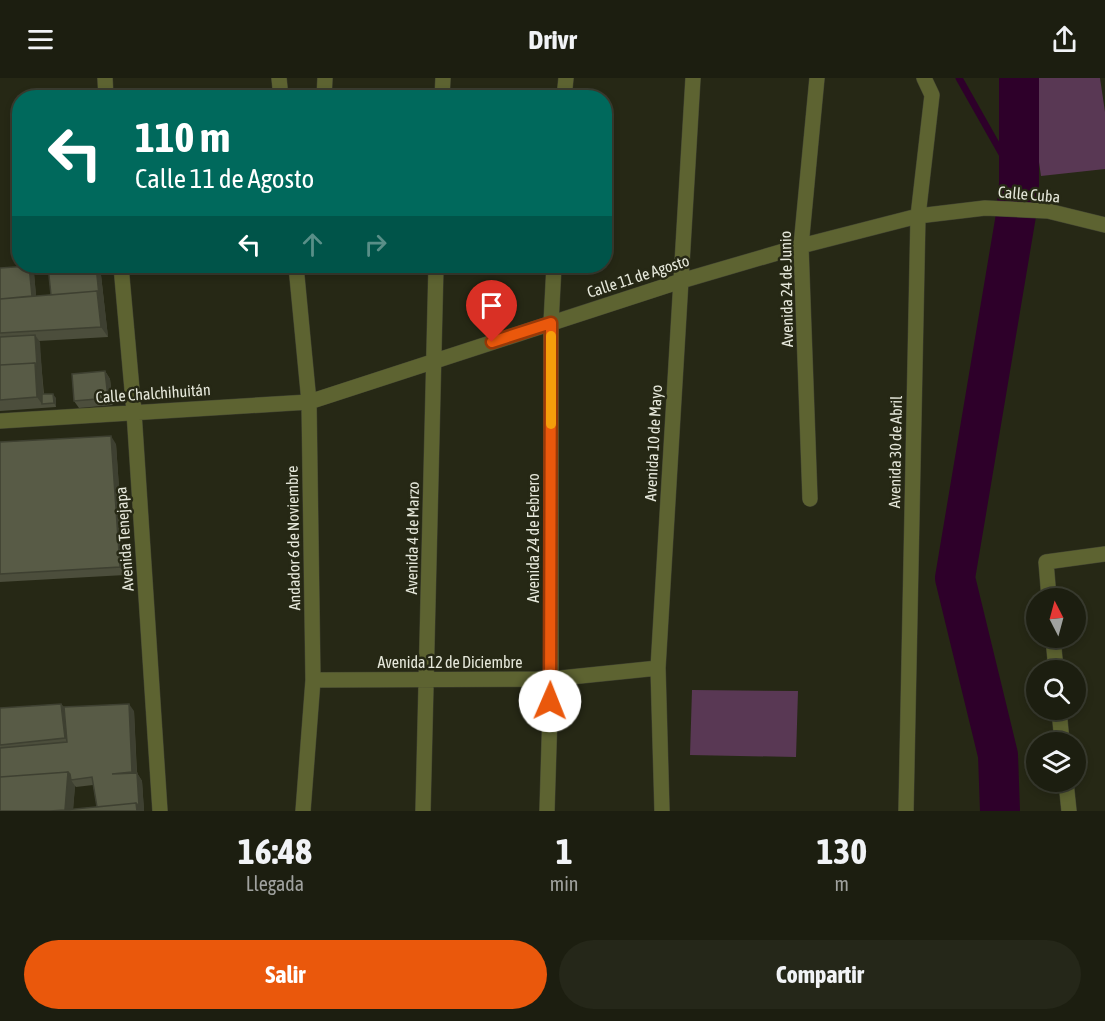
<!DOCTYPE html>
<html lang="es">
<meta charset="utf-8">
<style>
:root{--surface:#1c1e10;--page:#252719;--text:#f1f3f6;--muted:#a0a29f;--line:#3a3c30;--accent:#ea580c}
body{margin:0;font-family:"Asap Condensed",sans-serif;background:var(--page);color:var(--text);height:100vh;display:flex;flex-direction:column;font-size:22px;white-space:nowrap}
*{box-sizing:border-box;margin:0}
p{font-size:20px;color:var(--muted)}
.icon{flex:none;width:33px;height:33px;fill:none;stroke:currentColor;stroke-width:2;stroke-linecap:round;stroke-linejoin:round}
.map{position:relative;height:733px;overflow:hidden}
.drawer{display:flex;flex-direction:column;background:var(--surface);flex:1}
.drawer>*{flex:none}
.banner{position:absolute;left:12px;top:12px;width:600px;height:183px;border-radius:24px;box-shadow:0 3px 9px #0003,0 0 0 2px var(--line);background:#00695c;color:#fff;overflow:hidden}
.needle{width:39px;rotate:354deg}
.buttons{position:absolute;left:1026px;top:510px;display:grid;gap:12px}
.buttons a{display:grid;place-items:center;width:60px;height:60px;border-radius:50%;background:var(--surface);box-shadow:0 3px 9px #0003,0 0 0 2px var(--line);font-size:30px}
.pin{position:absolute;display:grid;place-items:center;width:51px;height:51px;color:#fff;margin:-62px -26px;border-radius:50% 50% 50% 0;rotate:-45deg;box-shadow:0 0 6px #0007}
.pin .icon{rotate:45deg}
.me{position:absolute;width:66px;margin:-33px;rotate:1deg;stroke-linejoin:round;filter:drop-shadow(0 0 4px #0008)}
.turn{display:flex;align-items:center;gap:21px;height:126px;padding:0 24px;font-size:27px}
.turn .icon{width:78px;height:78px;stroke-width:2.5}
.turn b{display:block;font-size:42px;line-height:51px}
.lanes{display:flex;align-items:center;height:57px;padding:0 24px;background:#0003;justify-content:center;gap:30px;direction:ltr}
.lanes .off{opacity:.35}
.eta{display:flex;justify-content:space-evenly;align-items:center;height:102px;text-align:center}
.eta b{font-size:36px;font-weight:700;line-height:42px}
.button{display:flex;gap:12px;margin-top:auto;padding:12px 24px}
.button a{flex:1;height:69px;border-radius:36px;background:var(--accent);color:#fff;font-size:24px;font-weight:700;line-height:69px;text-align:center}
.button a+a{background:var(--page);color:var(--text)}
header{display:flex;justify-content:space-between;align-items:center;height:78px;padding:0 24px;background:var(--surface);font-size:27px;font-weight:700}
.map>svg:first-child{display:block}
.green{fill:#593854}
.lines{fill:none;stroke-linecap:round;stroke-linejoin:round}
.stream{stroke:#2e002a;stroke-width:7}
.river{stroke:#2e002a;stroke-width:40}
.minor-casing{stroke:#414331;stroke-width:16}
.minor{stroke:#5d6331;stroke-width:15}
.wall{fill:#4c4e3c;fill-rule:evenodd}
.shaded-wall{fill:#3e4031}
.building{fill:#585b46;stroke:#3e4031;stroke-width:1.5}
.route-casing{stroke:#983908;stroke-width:15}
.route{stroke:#ea580c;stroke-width:10}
.slow{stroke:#f59e0b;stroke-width:10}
.labels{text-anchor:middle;stroke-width:5;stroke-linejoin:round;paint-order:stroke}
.street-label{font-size:16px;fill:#e6e8db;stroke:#262815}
</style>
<header><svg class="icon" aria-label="menu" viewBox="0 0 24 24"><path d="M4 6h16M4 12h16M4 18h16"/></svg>Drivr<svg class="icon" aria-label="share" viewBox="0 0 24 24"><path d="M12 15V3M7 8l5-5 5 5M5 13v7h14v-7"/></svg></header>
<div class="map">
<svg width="1105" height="733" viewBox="0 0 1105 733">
<rect width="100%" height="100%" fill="#262815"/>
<path class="green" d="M1027 0H1100L1105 34V91L1041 98Z
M692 612 798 613 796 679 690 677Z"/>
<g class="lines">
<path class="stream" d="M959 0 1019 106"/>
<path class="river" d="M1000 733 998 677 955 500 1016 137 1019 106V0"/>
<g class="minor-casing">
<path id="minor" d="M105 0 106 20
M279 0 281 20
M324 20 325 0
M442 20 443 0
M564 20 566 0
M121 188 134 334 160 733
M296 188 309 324 313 602 303 733
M0 343 309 324 681 203 801 168 918 138 985 130 1048 133 1105 147
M810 421 801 168 817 0
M1049 520 1046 484 1105 476
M1053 560 1056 592
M313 602 551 601 658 590
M1059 632 1062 664
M1066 704 1069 733
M423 733 436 188
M547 733 551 601V245L554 188
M662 733 658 590 693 0
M906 733 918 138 932 17 924 0"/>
</g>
<use href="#minor" class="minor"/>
</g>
<path class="wall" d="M100 188 108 259 39 263 44 316 56 320V329L0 333V190L34 195 36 218 51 217Z
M105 293 110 301 113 327 79 330 74 323Z
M0 364 116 366 125 497 0 504Z
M61 626 64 629 134 633 137 695 142 703 144 733H0V630ZM93 707 97 729 73 731 75 708 76 709Z"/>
<path class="shaded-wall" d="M29 188 34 195 37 228 32 221Z
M96 188H100L104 224 99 217Z
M97 213 104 224 108 259 101 249Z
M35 257 40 264 44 326H42L37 319 35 285Z
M105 293 110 301 113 327 108 320Z
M53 316 56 320V329L54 325Z
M111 358 116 366 125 497 120 489Z
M61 626 69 636 72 671 65 660Z
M129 626 134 633 137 701 132 694Z
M68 694 73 701 71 702 75 708 73 733 65 732Z
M137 695 142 703 144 733H137Z"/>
<path class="building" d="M29 188 32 218 0 221V190Z
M48 188H96L99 217 97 213 51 217Z
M97 213 101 249 0 255V221Z
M35 257 37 288 35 285 0 287V259Z
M35 285 37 319 0 322V287Z
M105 293 108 320 74 323 72 296Z
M42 316H53L54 325 42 326Z
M111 358 120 489 0 496V364Z
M61 626 65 660 0 667V630Z
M129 626 132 694 112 696 137 695 139 728 136 725 97 729 92 699 71 702 70 696 68 694 0 699V670L67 664 64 629Z
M68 694 65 732 136 725 137 733H66L65 732 50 733H0V699Z"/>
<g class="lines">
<g class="route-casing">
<path id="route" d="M492 264 551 245 550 623"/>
</g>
<use href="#route" class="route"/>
<path class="slow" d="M551 258V346"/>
</g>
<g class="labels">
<g class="street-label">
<text transform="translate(1029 116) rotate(5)" y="6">Calle Cuba</text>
<text transform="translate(638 198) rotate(-18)" y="6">Calle 11 de Agosto</text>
<text transform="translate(786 211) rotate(-91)" y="6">Avenida 24 de Junio</text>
<text transform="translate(153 315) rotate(-4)" y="6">Calle Chalchihuitán</text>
<text transform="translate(653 365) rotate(-87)" y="6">Avenida 10 de Mayo</text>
<text transform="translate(895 374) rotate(-89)" y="6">Avenida 30 de Abril</text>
<text transform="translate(293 460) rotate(-91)" y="6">Andador 6 de Noviembre</text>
<text transform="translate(412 460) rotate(-89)" y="6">Avenida 4 de Marzo</text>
<text transform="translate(533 460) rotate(-90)" y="6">Avenida 24 de Febrero</text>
<text transform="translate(124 461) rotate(-94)" y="6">Avenida Tenejapa</text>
<text x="450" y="590">Avenida 12 de Diciembre</text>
</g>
</g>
</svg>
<div class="buttons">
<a><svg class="needle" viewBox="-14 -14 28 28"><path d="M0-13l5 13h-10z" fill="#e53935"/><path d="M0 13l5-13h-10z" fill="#a0a29f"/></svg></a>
<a><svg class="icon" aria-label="search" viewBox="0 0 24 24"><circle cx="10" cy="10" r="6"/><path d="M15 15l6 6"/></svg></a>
<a><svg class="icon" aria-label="layers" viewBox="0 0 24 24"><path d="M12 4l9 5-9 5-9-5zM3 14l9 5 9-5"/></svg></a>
</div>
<div class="pin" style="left:492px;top:264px;background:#d93025"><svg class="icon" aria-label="arrive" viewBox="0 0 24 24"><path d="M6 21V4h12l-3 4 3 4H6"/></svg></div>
<svg class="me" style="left:550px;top:623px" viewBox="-20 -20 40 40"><circle r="19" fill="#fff"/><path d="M0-13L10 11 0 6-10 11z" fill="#ea580c"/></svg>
<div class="banner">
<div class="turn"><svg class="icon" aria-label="left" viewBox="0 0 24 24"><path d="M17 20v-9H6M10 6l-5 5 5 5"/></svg><div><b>110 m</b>Calle 11 de Agosto</div></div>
<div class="lanes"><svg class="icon" aria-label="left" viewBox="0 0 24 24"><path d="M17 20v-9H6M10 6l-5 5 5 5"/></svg><svg class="icon off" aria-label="ahead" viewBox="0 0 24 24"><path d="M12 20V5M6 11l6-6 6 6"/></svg><svg class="icon off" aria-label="right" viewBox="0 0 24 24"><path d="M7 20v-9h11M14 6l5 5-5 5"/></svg></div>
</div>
</div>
<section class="drawer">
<div class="eta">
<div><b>16:48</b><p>Llegada</p></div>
<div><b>1</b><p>min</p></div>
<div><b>130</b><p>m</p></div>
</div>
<div class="button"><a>Salir</a><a>Compartir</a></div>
</section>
